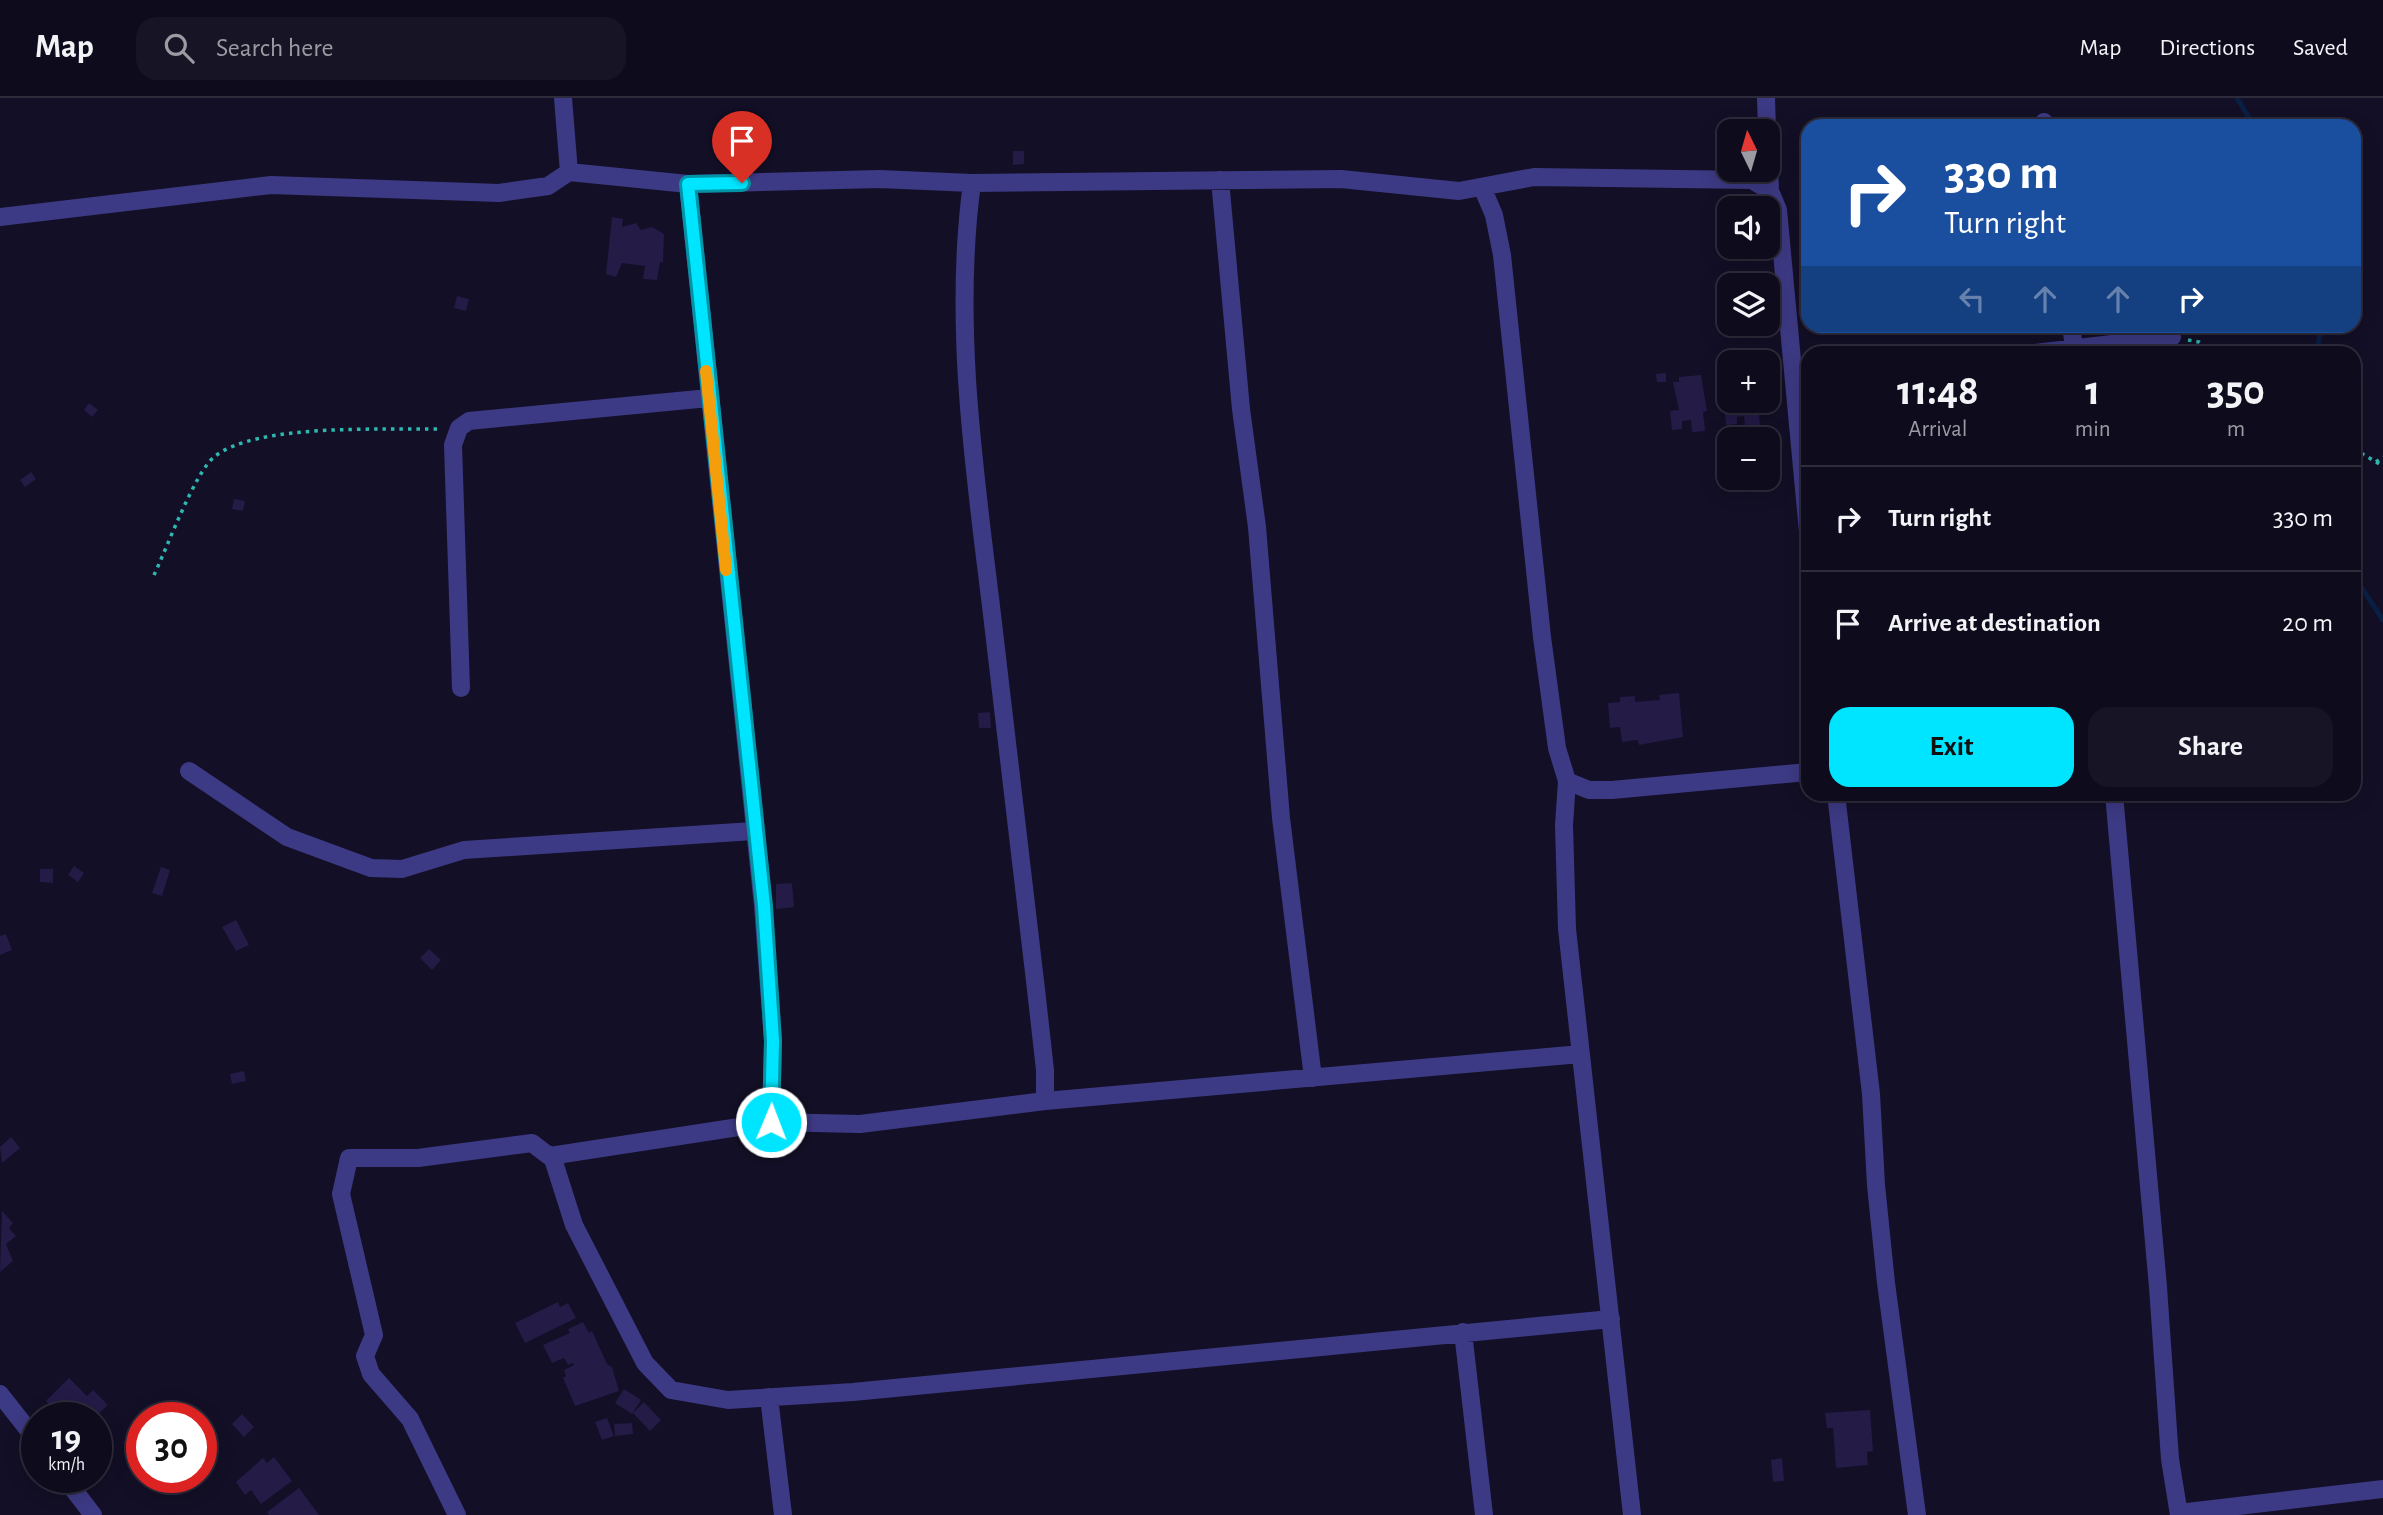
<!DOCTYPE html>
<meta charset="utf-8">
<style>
:root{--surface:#0e0b1c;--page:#171425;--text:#f1f3f6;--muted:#9b9ba3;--line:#2e2b3b;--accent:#00e5ff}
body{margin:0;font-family:"Alegreya Sans",sans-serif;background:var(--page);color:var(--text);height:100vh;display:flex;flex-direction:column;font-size:26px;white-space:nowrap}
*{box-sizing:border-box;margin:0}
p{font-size:23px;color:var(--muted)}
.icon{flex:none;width:38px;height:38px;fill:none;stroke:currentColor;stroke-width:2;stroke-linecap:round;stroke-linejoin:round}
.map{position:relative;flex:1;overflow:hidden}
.side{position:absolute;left:1801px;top:248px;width:560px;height:455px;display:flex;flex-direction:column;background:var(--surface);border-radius:21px;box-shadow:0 4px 18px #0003,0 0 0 2px var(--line)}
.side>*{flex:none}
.banner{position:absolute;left:1801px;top:21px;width:560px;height:214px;border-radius:21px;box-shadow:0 4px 18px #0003,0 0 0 2px var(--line);background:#1a4fa0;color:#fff;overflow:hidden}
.needle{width:46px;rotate:355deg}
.buttons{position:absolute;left:1717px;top:21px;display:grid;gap:14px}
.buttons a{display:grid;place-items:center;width:63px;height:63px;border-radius:14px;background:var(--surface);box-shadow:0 4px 18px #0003,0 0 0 2px var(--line);font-size:35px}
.speed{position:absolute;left:21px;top:1304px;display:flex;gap:14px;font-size:35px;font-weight:700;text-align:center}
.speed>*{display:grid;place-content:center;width:91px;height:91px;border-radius:50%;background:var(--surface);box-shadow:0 4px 18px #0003,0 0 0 2px var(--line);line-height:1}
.speed small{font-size:18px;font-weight:400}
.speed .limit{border:10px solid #d22;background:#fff;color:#111}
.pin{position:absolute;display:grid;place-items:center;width:60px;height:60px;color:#fff;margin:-72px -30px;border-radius:50% 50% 50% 0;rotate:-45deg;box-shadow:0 0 7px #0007}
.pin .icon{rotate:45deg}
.me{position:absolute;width:77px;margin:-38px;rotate:1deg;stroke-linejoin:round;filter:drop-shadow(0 0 5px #0008)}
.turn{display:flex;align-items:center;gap:24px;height:147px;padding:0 28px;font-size:32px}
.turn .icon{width:91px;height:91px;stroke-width:2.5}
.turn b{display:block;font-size:49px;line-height:60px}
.lanes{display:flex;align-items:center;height:66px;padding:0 28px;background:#0003;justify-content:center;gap:35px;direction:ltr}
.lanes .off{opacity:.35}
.eta{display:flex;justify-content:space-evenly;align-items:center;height:119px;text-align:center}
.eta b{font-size:42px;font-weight:700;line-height:49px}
.primary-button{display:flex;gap:14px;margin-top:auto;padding:14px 28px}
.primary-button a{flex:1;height:80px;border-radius:21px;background:var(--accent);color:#111;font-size:28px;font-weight:700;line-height:80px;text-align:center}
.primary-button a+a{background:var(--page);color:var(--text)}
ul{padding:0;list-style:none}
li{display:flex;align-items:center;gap:21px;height:105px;padding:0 28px;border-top:2px solid var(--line)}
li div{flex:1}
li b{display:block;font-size:26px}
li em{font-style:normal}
header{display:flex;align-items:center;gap:42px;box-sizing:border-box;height:98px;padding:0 35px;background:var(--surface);border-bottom:2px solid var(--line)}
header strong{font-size:33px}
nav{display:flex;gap:38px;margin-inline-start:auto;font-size:24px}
.search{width:490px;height:63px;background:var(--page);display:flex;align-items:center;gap:18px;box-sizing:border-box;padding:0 24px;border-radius:21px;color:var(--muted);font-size:26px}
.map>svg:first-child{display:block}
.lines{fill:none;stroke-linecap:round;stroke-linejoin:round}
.stream{stroke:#0a1f44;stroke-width:5}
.building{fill:#241b47}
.path{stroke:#2fb8b0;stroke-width:3.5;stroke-dasharray:3.5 5;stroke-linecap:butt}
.minor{stroke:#3d3a85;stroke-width:18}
.route-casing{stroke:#0095a6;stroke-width:18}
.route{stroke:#00e5ff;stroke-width:12}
.slow{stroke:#f59e0b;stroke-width:12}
</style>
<header>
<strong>Map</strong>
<div class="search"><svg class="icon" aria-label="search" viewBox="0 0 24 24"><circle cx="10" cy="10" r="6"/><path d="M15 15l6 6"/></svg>Search here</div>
<nav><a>Map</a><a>Directions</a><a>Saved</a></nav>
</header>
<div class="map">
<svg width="2383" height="1417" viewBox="0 0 2383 1417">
<rect width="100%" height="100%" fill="#130f26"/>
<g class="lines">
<path class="stream" d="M2237 0 2254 28
M2316 256 2322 228
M2354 478 2383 522"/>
</g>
<path class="building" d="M1013 53H1024V66L1013 67Z
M612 119 623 121 622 129 636 125 641 132 652 129 664 136 663 164H660L657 182 643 181 645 168 622 165 616 179 606 176Z
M457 198 469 201 466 213 454 210Z
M1666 275V284H1657L1656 276Z
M1701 277 1707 313 1703 314 1705 333 1692 334 1691 322 1682 323V331L1672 332 1670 313 1679 312 1673 284H1679V279Z
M1724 302 1762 303V307H1758L1760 327 1745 329 1744 318 1737 319V326L1726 327Z
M89 305 98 312 92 319 84 312Z
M31 374 36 381 25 389 20 382Z
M234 401 245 403 243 413 232 411Z
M1679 595 1683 639 1639 647 1638 642 1622 644 1620 629 1610 630 1608 605 1620 604V599L1635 598V604L1660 602 1659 597Z
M990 614 991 630H979L978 615Z
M74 768 84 775 78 784 68 777Z
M161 769 170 772 162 798 152 795Z
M40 771H53V785L40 784Z
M792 785 794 809 776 811V786Z
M236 822 249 847 236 853 222 829Z
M6 836 12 852 0 857V838Z
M429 851 441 862 432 872 420 860Z
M244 973 246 983 232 986 230 976Z
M11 1039 20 1050 2 1065 0 1049Z
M2 1113 13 1125 9 1130 16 1138 6 1146 13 1163 0 1174Z
M558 1204 560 1209 568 1205 576 1220 525 1245 515 1225Z
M583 1224 589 1235 592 1233 607 1266 612 1269 619 1293 575 1308 563 1280 566 1278 564 1272 574 1267 573 1265 568 1267 564 1260 552 1265 543 1247 570 1235 568 1231Z
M69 1280 87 1298 93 1292 108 1307 97 1317 107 1326 96 1337V1320H63L46 1303Z
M624 1291 641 1302 632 1316 615 1305Z
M177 1302 187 1314 180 1320H157Z
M644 1304 661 1322 650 1333 633 1315Z
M1870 1312 1873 1353 1867 1354 1868 1367 1836 1370 1833 1330H1827L1825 1315Z
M242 1316 254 1329 244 1339 232 1326Z
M607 1320 614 1338 602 1342 595 1324Z
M632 1325 633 1336 615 1338 614 1326Z
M201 1327 207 1333 202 1338 215 1353 201 1366Z
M103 1337 112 1342 106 1353 97 1349Z
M274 1359 292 1383 261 1406 251 1392 245 1397 236 1384 263 1360 267 1365Z
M1782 1360 1784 1383 1773 1384 1771 1362Z
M299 1390 319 1417H269L267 1414Z"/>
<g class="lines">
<path class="path" d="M2188 242 2199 244 2215 256
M2354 351 2383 368
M2376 364 2383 359
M154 477C166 452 195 374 214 359 255 325 385 332 439 331"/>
<path class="minor" d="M563 0 569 74
M1766 0 1767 33
M2044 24 2045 28
M1768 36 1770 93
M1220 82 1241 311 1257 429 1281 720 1313 980
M972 85C953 224 974 369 991 508 1009 662 1028 817 1045 972V1003
M688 86 763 808 773 943 771 1024
M1482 89 1494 117 1502 157 1542 539 1557 650 1567 683 1589 692H1612L1808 674
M0 119 271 87 499 95 548 88 569 74 688 86 879 81 972 85 1341 81 1459 93 1534 79 1752 82 1770 93 1778 112 1808 434
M2071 228 2075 256
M2026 256 2172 239
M461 590 453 347 459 330 469 323 709 300
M189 673 287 739 371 770 402 771 464 752 753 733
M1567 683 1564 727 1567 831 1632 1417
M1836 696 1871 996 1876 1087 1886 1185 1917 1417
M2114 696 2158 1189 2170 1361 2179 1417
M550 1058 771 1024 860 1026 1045 1003 1581 956
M1463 1234 1484 1417
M0 1296 37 1343
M769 1299 783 1417
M64 1379 93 1417
M2179 1415 2383 1391
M457 1417 410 1321 371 1276 365 1258 374 1237 341 1096 349 1060H418L532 1045 553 1061 574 1127 645 1265 671 1292 728 1302 853 1294 1611 1221"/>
</g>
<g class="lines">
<g class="route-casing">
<path id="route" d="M742 85 688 86 764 808 773 943 771 1024"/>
</g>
<use href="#route" class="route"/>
<path class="slow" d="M706 273 726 472"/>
</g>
</svg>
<div class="buttons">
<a><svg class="needle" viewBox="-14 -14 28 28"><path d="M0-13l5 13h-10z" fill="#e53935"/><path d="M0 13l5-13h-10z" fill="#9b9ba3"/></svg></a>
<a><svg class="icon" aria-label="sound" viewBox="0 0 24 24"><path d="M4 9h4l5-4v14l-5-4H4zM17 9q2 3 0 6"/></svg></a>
<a><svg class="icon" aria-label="layers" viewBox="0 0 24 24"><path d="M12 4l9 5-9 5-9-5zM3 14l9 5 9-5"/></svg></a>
<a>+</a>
<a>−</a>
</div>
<div class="speed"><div>19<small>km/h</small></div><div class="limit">30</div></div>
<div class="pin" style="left:742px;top:85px;background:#d93025"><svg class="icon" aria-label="arrive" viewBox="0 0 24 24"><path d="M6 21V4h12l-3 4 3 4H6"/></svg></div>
<svg class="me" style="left:771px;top:1024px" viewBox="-20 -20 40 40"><circle r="17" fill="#00e5ff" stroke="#fff" stroke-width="3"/><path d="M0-11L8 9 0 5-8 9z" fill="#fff"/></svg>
<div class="banner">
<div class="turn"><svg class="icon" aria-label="right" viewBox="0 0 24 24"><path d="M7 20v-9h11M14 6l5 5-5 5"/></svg><div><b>330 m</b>Turn right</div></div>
<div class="lanes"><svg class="icon off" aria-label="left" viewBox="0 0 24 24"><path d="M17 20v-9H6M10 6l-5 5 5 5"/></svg><svg class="icon off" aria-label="ahead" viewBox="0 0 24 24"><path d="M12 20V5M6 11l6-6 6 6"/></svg><svg class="icon off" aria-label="ahead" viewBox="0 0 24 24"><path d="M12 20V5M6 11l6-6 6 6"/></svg><svg class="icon" aria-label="right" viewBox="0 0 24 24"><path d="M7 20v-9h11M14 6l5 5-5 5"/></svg></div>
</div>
<section class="side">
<div class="eta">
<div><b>11:48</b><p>Arrival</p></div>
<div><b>1</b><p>min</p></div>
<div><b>350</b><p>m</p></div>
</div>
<ul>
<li><svg class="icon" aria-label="right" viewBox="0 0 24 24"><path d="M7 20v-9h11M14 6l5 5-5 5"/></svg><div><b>Turn right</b></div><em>330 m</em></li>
<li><svg class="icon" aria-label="arrive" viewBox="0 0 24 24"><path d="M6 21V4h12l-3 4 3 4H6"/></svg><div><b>Arrive at destination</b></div><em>20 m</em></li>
</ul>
<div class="primary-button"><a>Exit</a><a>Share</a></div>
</section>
</div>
